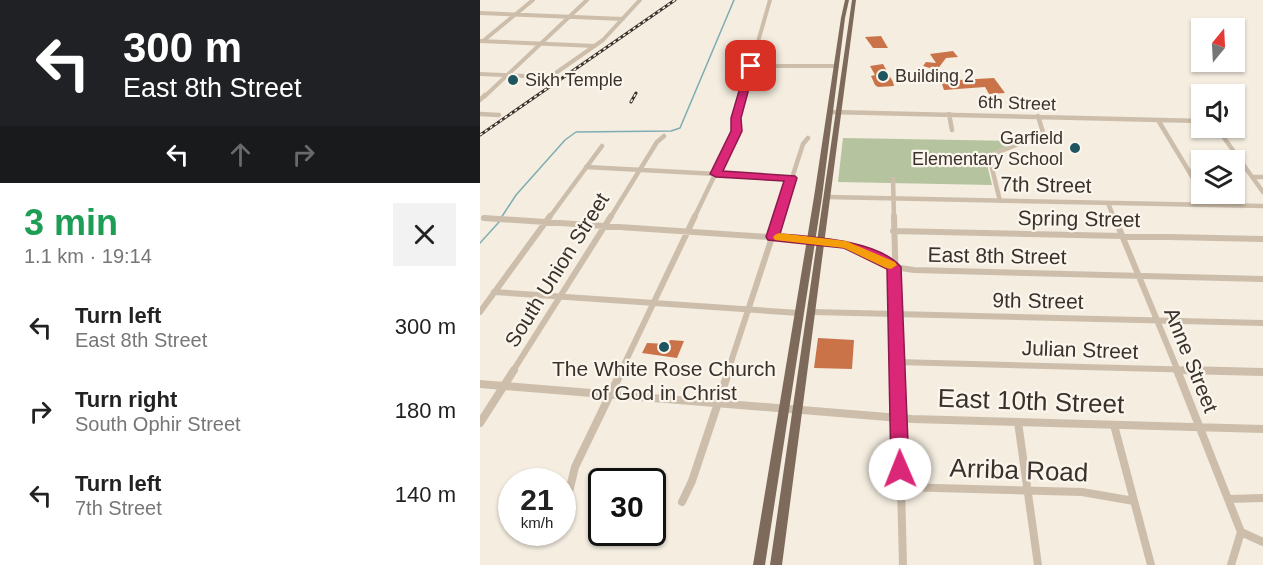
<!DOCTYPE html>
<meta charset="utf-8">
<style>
:root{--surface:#fff;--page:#f2f2f2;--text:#222;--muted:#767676}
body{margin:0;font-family:Helvetica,sans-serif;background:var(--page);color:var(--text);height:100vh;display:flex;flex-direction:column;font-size:22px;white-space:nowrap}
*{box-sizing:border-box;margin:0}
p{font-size:20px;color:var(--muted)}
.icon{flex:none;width:33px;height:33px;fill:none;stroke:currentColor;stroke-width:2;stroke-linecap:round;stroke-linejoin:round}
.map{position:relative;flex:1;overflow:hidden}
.sheet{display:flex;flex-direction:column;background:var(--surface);width:480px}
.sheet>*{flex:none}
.top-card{background:#202124;color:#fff;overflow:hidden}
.needle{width:39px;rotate:18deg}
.fabs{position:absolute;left:711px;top:18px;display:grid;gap:12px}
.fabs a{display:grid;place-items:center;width:54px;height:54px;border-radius:0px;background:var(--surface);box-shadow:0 2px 4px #0004;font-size:30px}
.speed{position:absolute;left:18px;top:468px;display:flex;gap:12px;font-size:30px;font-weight:700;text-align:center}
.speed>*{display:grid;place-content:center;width:78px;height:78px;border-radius:50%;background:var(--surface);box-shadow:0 2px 4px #0004;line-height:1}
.speed small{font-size:15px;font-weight:400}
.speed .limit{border:3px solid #111;border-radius:9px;background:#fff;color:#111}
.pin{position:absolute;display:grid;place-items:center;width:51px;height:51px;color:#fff;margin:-26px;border-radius:12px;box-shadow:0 3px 9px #0006}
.me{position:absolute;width:66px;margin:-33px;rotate:359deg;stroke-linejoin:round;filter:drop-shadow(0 0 4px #0008)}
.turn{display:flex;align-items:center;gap:21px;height:126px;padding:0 24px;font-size:27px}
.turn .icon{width:78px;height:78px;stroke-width:2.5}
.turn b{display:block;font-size:42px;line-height:51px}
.lanes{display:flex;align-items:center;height:57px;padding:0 24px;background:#0003;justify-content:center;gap:30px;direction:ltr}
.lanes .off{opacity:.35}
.round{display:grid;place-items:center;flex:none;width:63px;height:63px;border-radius:0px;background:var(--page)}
.summary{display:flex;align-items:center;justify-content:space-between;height:102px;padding:0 24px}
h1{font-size:36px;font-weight:700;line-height:45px;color:#1e9e55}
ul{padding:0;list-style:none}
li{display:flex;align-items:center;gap:18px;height:84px;padding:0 24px}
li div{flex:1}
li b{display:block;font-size:22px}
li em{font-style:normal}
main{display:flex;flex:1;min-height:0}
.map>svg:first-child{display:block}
.green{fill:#b5c49f}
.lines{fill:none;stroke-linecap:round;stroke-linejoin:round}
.stream{stroke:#7eacb3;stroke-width:1.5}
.building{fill:#ca7349}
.minor-far3{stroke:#cdbeab;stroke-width:4}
.minor-far2{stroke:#cdbeab;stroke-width:4.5}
.minor-far1{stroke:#cdbeab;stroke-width:6}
.minor{stroke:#cdbeab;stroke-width:8}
.major{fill:#7d6a5b;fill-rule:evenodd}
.rail-casing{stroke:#3b312b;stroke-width:3}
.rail{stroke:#fbf6ed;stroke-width:1.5;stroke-dasharray:3;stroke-linecap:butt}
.route{fill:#db2777;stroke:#8e194d;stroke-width:1.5}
.slow{fill:#f59e0b}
.poi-dot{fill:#1e555e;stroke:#fbf6ed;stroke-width:2}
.labels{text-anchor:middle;stroke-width:4.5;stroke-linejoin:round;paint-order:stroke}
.far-poi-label{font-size:18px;fill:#3b312b;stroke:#fbf6ed;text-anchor:start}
.far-street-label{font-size:18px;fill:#3b312b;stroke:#fbf6ed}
.street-label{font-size:21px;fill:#3b312b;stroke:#fbf6ed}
.poi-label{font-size:21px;fill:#3b312b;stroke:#fbf6ed}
.near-street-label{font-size:26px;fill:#3b312b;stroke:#fbf6ed}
</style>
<main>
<section class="sheet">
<div class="top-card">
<div class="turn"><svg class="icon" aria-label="left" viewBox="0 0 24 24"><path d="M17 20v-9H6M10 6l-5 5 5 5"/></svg><div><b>300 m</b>East 8th Street</div></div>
<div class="lanes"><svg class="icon" aria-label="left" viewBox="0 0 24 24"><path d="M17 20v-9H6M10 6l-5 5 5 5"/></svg><svg class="icon off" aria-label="ahead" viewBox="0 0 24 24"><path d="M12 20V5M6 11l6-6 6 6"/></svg><svg class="icon off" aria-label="right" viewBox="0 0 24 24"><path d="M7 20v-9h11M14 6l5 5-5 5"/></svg></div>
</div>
<div class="summary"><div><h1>3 min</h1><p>1.1 km · 19:14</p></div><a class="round"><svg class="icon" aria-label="close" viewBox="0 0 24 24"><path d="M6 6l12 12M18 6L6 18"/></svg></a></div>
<ul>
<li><svg class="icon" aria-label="left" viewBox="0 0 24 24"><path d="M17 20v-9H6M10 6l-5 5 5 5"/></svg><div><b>Turn left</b><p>East 8th Street</p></div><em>300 m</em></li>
<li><svg class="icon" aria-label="right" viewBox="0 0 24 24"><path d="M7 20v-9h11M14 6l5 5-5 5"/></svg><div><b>Turn right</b><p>South Ophir Street</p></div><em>180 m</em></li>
<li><svg class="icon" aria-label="left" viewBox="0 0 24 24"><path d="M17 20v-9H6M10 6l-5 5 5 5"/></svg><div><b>Turn left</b><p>7th Street</p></div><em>140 m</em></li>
</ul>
</section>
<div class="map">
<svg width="783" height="565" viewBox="0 0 783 565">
<rect width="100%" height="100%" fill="#f4ede0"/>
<path class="green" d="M363 138 538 141 505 156 512 185 358 182Z"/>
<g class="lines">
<path class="stream" d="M21 218 36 195 85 140 96 132 191 131 200 128 254 0
M0 243 19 222"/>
</g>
<path class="building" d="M401 36 408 48H393L385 37Z
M473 51 478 57 466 58 457 70 443 66 446 62 456 63 450 54Z
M403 64 413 82 414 86 398 87 395 85 391 76 395 75 390 66Z
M514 78 525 93 509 94 505 87 464 90 461 81Z
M338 338 374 340 372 369 334 368Z
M190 340 204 341 197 358 162 353 167 343 188 344Z"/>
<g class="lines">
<path class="minor-far3" d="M0 13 143 19
M0 41 115 46
M3 41 53 0
M271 66H357
M0 74 70 77 123 40 160 0
M4 97 107 0
M262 97 290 0"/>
<path class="minor-far2" d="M0 100 5 95
M351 112 722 121
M0 114 19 115
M469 114 472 130
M678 120 722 193
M737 128 783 192
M106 167 311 178
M772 177H783
M413 179 414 218
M348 197 783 206
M520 201 509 156 543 142 545 138 565 139 558 116
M628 203 634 218
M69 218 122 146
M130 218 177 142 184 136
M214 218 256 131V118L263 95
M299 218 323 144 328 138"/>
<path class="minor-far1" d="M414 216 418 371
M634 216 698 371
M4 218 349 241 377 248 414 267 434 270 783 279
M413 231 783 239
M14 292 319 313
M0 312 70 216
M333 312 783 323
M417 362 759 371
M33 371 131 216
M141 371 215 216
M248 371 299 216"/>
<path class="minor" d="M418 370 423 565
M697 370 761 532
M704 370 783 372
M0 384 432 419 783 429
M538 422 558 565
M0 423 34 370
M634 425 671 565
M421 487 602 492 654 501
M89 492 95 467 142 370
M748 499 783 498
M202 502 212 481 249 370
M761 532 783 542
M751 565 761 532"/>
<path class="major" d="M365 0H369L365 18 342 197 285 565H273L334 197 361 18Z
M372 0H376L302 565H290Z"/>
<g class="rail-casing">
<path id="rail" d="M151 102 156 93
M0 135 195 0"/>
</g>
<use href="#rail" class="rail"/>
</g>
<path class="route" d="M267 64 275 66 261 118 262 131 243 171 315 176 317 178 300 234C333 237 398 240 421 267L429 469 426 474 420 477 414 474 411 469 407 269 364 248 288 240 286 237 304 181 236 177 230 174 251 131V118Z"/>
<path class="slow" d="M299 233 366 241 415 262 417 265 411 269 406 268 364 248 295 240 293 237 295 235Z"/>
<g class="poi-dot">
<circle cx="403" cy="76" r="6"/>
<circle cx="33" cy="80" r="6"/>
<circle cx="595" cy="148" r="6"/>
<circle cx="184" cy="347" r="6"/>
</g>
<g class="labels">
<g class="far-poi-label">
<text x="415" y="82">Building 2</text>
<text x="45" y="86">Sikh Temple</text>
<text x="583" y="144" text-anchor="end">Garfield<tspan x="583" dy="21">Elementary School</tspan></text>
</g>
<g class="far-street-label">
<text transform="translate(537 103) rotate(2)" y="6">6th Street</text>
</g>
<g class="street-label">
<text transform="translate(566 185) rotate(1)" y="7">7th Street</text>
<text transform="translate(599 219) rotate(1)" y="7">Spring Street</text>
<text transform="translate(517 256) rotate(1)" y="7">East 8th Street</text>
<text transform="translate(77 270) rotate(-58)" y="7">South Union Street</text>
<text transform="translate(558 301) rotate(1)" y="7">9th Street</text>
<text transform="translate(600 350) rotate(2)" y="7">Julian Street</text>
<text transform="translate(711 360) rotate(68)" y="7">Anne Street</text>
</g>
<g class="poi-label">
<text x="184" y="376">The White Rose Church<tspan x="184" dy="24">of God in Christ</tspan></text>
</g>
<g class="near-street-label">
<text transform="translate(551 401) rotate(2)" y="9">East 10th Street</text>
<text transform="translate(539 470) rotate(2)" y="9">Arriba Road</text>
</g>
</g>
</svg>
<div class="fabs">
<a><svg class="needle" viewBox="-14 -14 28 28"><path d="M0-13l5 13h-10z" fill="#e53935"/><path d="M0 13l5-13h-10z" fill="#767676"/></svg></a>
<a><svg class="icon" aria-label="sound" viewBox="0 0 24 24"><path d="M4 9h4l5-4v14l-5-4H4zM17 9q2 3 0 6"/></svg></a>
<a><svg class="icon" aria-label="layers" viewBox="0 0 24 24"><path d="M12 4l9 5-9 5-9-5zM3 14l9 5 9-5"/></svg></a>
</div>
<div class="speed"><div>21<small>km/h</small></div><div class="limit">30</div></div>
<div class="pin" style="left:271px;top:66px;background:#d93025"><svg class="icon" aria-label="arrive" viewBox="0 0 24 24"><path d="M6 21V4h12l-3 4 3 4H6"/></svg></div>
<svg class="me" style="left:420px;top:469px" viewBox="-20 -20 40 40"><circle r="19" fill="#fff"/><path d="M0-13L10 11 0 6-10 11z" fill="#db2777"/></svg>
</div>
</main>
